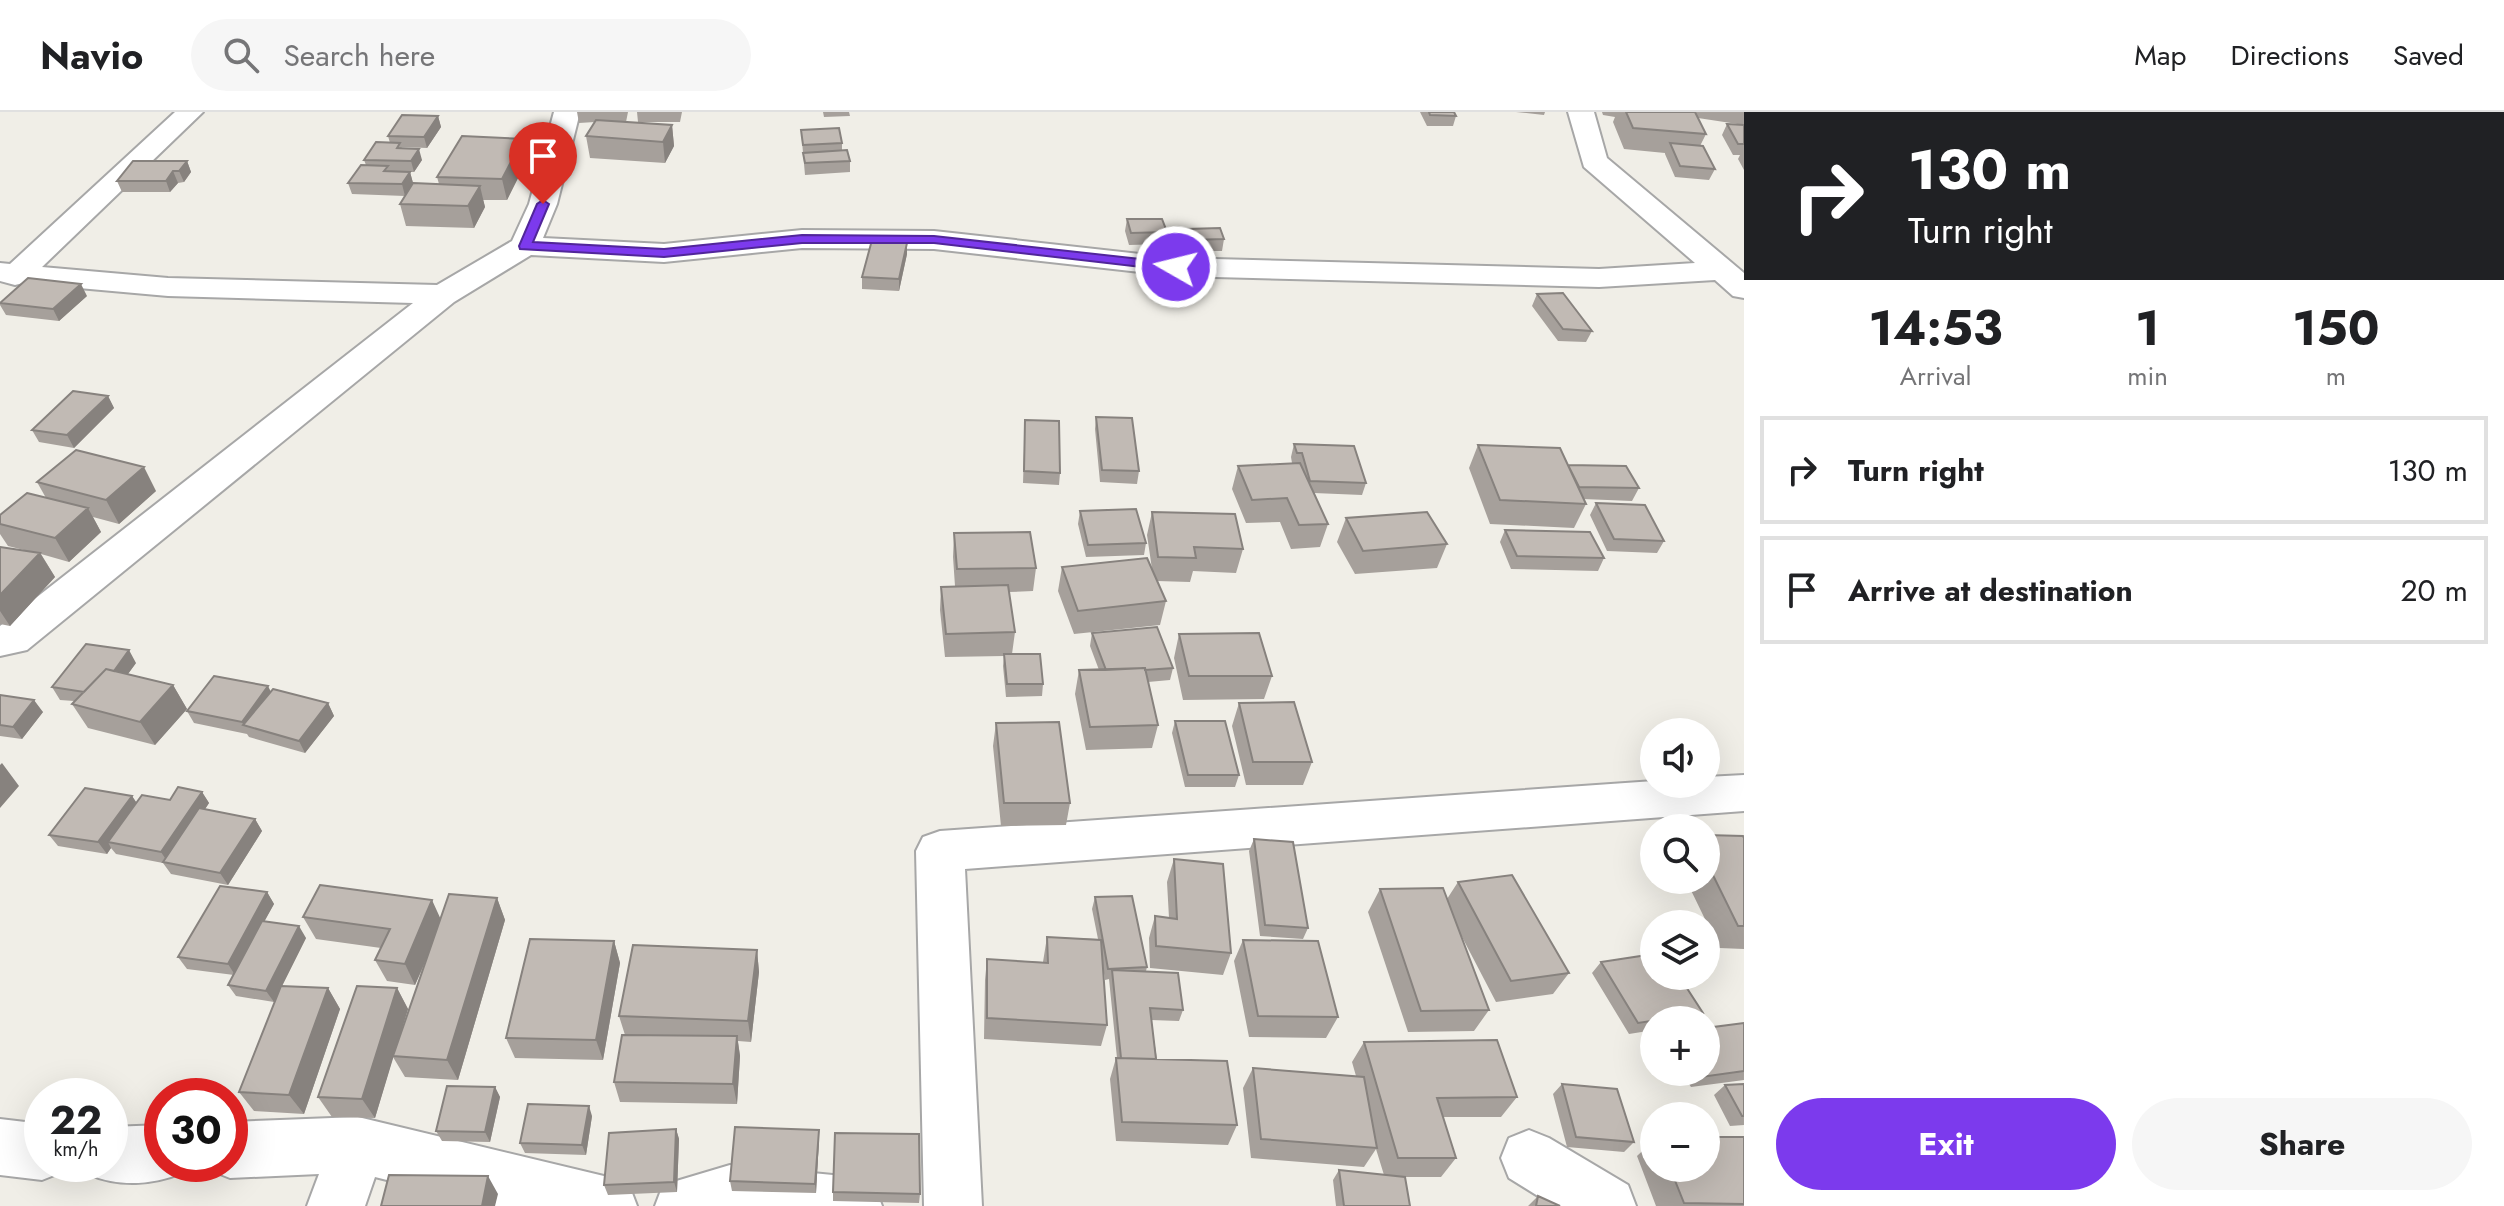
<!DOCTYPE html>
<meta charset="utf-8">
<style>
:root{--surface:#fff;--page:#f6f6f6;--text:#202124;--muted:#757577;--line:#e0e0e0;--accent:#7c3aed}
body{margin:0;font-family:Jost,sans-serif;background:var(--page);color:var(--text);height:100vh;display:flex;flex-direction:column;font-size:30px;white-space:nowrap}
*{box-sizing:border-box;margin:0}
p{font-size:26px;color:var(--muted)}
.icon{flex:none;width:44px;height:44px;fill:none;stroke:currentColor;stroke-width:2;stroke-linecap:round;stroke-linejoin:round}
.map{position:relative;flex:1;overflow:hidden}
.details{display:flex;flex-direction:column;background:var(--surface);width:760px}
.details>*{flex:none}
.hud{background:#202124;color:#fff;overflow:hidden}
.fabs{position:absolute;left:1640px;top:606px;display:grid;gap:16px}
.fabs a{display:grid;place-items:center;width:80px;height:80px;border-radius:50%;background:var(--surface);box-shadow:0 8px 32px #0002;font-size:40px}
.speed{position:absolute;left:24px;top:966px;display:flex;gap:16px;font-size:40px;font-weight:700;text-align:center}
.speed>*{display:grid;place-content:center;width:104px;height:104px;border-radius:50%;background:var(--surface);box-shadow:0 8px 32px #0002;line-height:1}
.speed small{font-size:20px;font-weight:400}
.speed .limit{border:12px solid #d22;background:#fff;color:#111}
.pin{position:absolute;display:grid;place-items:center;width:68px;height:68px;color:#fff;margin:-82px -34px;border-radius:50% 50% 50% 0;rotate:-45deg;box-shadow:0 0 8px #0007}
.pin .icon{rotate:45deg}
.me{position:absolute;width:88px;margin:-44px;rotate:278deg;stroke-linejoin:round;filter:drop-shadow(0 0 6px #0008)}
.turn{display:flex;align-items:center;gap:28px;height:168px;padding:0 32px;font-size:36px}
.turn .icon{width:104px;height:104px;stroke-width:2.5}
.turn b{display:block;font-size:56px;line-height:68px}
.eta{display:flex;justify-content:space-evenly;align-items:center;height:136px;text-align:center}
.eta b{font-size:48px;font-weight:700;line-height:56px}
.action{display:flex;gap:16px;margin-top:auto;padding:16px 32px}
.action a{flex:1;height:92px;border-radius:48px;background:var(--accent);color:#fff;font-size:32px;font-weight:700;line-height:92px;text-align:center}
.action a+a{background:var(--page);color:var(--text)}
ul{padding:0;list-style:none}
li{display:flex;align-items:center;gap:24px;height:108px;margin:0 16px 12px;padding:0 16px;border:4px solid var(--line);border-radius:0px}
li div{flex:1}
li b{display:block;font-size:30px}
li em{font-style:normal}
header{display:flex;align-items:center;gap:48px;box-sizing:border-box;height:112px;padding:0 40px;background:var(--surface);border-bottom:2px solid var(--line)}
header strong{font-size:38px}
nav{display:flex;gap:44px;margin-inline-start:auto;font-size:28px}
.search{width:560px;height:72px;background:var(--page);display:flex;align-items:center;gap:20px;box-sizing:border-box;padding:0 28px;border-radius:44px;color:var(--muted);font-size:30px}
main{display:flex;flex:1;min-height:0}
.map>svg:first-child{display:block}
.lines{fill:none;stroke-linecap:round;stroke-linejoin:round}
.street-casing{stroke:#a7a7a7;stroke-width:4}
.street{fill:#fff;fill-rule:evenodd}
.wall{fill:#a6a09b}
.shaded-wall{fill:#87827e}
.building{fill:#c1bab4;stroke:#87827e;stroke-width:2}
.route{fill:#7c3aed;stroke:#51269a;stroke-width:2}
</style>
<header>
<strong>Navio</strong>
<div class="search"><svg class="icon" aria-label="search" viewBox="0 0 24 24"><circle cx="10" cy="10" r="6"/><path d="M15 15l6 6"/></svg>Search here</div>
<nav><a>Map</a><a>Directions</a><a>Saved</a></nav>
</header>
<main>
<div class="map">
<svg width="1744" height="1094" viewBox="0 0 1744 1094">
<rect width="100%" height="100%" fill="#f0eee7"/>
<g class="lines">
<g class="street-casing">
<path id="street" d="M175 0H203L42 155 168 166 437 173 512 129 529 92 554 0H580L557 92 543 126 664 132 802 118 934 119 1176 146 1599 157 1695 151 1584 55 1568 0H1594L1607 46 1744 161V186L1733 184 1715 168 1599 175 1176 164 934 137 802 136 664 150 531 143 454 190 27 538 0 544V514L413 191 168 184 23 171 15 173 0 169V151L10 152Z
M1744 663V699L965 757 982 1094H924L916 739 923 725 940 719 1654 669V672H1706V665Z
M358 1005 608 1065 629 1073 637 1094H491L375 1065 365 1094H307L319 1062 230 1066 210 1058 208 1052H230V1010Z
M0 1007 42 1012V1052H65L62 1060 42 1068 0 1063Z
M162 1013V1052H186L182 1061C153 1073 119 1075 90 1063L85 1052H110V1015Z
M1529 1018 1549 1026 1628 1073 1636 1094H1554L1509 1066 1501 1046 1509 1026Z
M730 1053 853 1065 874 1073 882 1094H655L663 1073Z"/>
</g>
<use href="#street" class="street"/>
</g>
<path class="wall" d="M577 0H628L626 10 672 13 674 34 665 51 590 46 586 24 595 10 579 11Z
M637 0H682L680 10H638Z
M823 0H849L850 4 824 5Z
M1420 0H1454L1456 4 1453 14H1427Z
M1516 0H1545L1544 3Z
M1602 0H1744V13L1698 6 1706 22 1700 34 1715 57 1709 68 1675 65 1665 42V41L1624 37 1613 10 1615 5 1603 3Z
M438 4 441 15 427 36 401 35 422 48 414 60H410L413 71 439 72 437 65 527 48 507 88H483L485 95 474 116 406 114 400 92 405 84 352 82 348 71 366 53 364 48 390 31 388 24Z
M1727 12 1744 13V58L1738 47 1740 43H1733L1722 23Z
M801 18 842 31V38L850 49V60L805 63Z
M187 49 191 60 184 70 178 71 170 80H122L117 69Z
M1127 107 1167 120 1165 132 1129 133 1125 119Z
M1187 117 1224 127 1222 139H1189L1185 128Z
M907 131V142L899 179 862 177V165Z
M1537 182 1592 219 1586 230 1558 229 1532 194Z
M87 184 59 209 6 203 0 193V191Z
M108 284 114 296 74 336 39 330 32 318Z
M1096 305 1139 359 1137 372 1100 370 1095 317Z
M1025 308 1060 361 1059 373 1023 371Z
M1294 332 1366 371 1362 383 1314 381 1328 412 1320 435 1291 437 1280 410 1246 411 1232 377 1238 354 1292 351 1291 345Z
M1478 333 1639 376 1632 389 1583 387 1586 392 1574 416 1490 412 1469 356Z
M37 370 156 379 119 412 93 405 101 420 69 450 41 442 55 465 10 514 0 512V435L28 439 8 434 0 422V403L46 386Z
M1596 391 1664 429 1657 441 1607 439 1590 403Z
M1080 399 1146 431 1144 443 1086 445 1078 412Z
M1152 400 1243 437 1236 461 1193 459 1190 470 1157 469 1166 489 1160 513 1074 522 1058 479 1062 455 1152 457 1147 423Z
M1346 406 1447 432 1437 456 1355 462 1337 430Z
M1505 418 1604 446 1598 459 1511 457 1500 430Z
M954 421 1036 456 1033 479 1009 480 1015 520 1012 542 1043 572 1042 584 1006 585 1003 554 1004 544 945 545 940 498 941 475 955 474 953 445Z
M1092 521 1173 556 1170 568 1148 570 1158 613 1152 636 1086 638 1075 582 1079 558H1099L1090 534Z
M1179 522 1272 564 1264 587 1183 588 1174 546Z
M136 551 128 562 173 573 187 597 155 633 88 616 72 592 74 589 60 588 52 575Z
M0 583 43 600 22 627 0 624Z
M328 591 334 604 305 641 249 625 247 622 194 611 187 599Z
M1239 591 1312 650 1303 673H1246L1232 614Z
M1175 609 1239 663 1235 675H1185L1172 621Z
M996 611 1070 691 1066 713 1001 714 993 634Z
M202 680 209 691 205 697 255 707 262 719 228 773 171 762 163 751 116 742 111 736 107 742 58 734 49 723 132 684 136 690 170 688Z
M1706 723 1744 726V837L1719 836 1686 768H1706Z
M1254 727 1308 816 1303 827 1260 824 1249 739Z
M1174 747 1231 841 1223 863 1150 856 1149 826 1155 804 1169 806 1167 770Z
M1458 770 1569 861 1553 882 1496 890 1461 823 1489 898 1474 919 1408 920 1368 800 1380 777 1447 787Z
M267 780 274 792 264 809 306 826 282 874 328 876 340 897 304 1002 254 999 239 980 278 881 274 890 236 884 228 873 234 863 187 857 178 845Z
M1095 785 1147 855 1146 859 1183 898 1179 909 1151 908 1157 947 1237 1013 1228 1033 1116 1029 1110 967 1116 946H1117L1109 867 1105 868 1103 854 1107 913 1101 934 984 927 985 868 987 847 1043 850 1047 825 1098 827 1092 797Z
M497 786 505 808 458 968 405 965 393 945 375 1006 332 1005 318 985 397 876 408 897 399 926 426 849 415 873 387 869 375 848 381 836 316 827 303 805 440 806Z
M1243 828 1338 905 1326 926 1249 925 1234 849Z
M614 829 620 851 603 948 515 946 506 926Z
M757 838 759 860 751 930 738 929 740 944 737 992 620 990 614 970 625 923 619 904Z
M1601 850 1703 901 1697 908H1654V918L1629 922 1592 861Z
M1744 911V968L1691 975 1681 960H1706Z
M1364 930 1517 985 1501 1005H1443L1456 1046 1441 1065H1400L1410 1094H1336L1333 1068 1339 1058 1384 1063 1376 1037 1364 1055 1251 1046 1243 976 1253 956 1356 964 1352 950Z
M1562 972 1634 1030 1624 1040 1567 1035 1553 982Z
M1744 972V1013L1730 1014 1714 983 1725 973Z
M495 975 500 985 490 1030 442 1029 436 1019Z
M592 1004 586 1043 525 1041 520 1031Z
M676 1017 679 1027 677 1080 608 1083 604 1073Z
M819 1018V1028L816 1081 732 1079 730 1069Z
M1744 1025V1094H1656L1637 1044 1654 1028V1056H1706Z
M833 1080 920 1082 919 1091 833 1089Z
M1538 1084 1560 1094H1528Z"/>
<path class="shaded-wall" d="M438 4 441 15 427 36 424 25Z
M672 13 674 34 665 51 663 30Z
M523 27 527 48 507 88 502 67Z
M419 37 422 48 414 60 411 49Z
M187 49 191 60 184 70 179 59Z
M173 59 178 71 170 80 166 69Z
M410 60 413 71 405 84 402 72Z
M480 74 485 95 474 116 468 94Z
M907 131V142L899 179V167Z
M81 172 87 184 59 209 53 197Z
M108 284 114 296 74 336 67 323Z
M144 355 156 379 119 412 106 388Z
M88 396 101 420 69 450 55 426Z
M40 441 55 465 10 514 0 499V483Z
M129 538 136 551 105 593 97 581Z
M173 573 187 597 155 633 140 610Z
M268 574 274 586 244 614 242 610Z
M34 588 43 600 22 627 13 615Z
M328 591 334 604 305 641 299 629Z
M2 651 19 674 0 696V653Z
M202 680 209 691 169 752 161 740Z
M132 684 140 696 108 730 111 736 107 742 98 730Z
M255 707 262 719 228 773 220 761Z
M267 780 274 792 235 863 228 852Z
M497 786 505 808 458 968 447 948Z
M432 788 442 810 415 873 405 852Z
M299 814 306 826 274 890 266 879Z
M614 829 620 851 603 948 596 928Z
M757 838 759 860 751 930 748 909Z
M328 876 340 897 304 1002 289 983Z
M397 876 408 897 375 1006 362 987Z
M737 924 740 944 737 992 733 972Z
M495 975 500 985 490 1030 485 1020Z
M589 994 592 1004 586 1043 582 1033Z
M676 1017 679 1027 677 1080 674 1070Z
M819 1018V1028L816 1081 815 1072Z
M488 1064 498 1082 495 1094H482Z"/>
<path class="building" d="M1429 0H1454L1456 4 1430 3Z
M1626 0H1695L1706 22 1633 16Z
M402 3 438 4 424 25 388 24Z
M596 8 672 13 663 30 586 24Z
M1727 12 1744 13V32H1738Z
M839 16 842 31 803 33 801 18Z
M462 24 523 27 502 67 437 65Z
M376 30 400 31 397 36 419 37 411 49 364 48Z
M1670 31 1703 34 1715 57 1680 54Z
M847 38 850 49 805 51 803 41Z
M133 49H187L179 59H173L166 69H117Z
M361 53 388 54 384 59 410 60 402 72 348 71Z
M413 71 480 74 468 94 400 92Z
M1127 107H1162L1167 120 1131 121Z
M1220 116 1224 127 1191 128 1187 117Z
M872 128 907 131 899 167 862 165Z
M28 166 81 172 53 197 0 191Z
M1563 181 1592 219 1563 217 1537 182Z
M73 279 108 284 67 323 32 318Z
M1096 305 1132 306 1139 359 1102 358Z
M1025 308 1059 309 1060 361 1024 359Z
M1294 332 1354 334 1366 371 1310 369 1302 341H1297Z
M1478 333 1560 336 1586 392 1500 388Z
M76 338 144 355 106 388 37 370Z
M1300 351 1328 412 1299 413 1287 386 1252 388 1238 354Z
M1568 353 1626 354 1639 376 1579 375Z
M27 381 88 396 55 426 0 412V403Z
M1596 391 1645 393 1664 429 1614 427Z
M1136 397 1146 431 1088 433 1080 399Z
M1152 400 1235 402 1243 437 1194 435 1196 446 1158 445Z
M1427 400 1447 432 1363 439 1346 406Z
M1505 418 1590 420 1604 446 1517 444Z
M1030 420 1036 456 957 457 954 421Z
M0 435 40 441 0 483Z
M1147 446 1166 489 1078 499 1062 455Z
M1008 473 1015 520 946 522 941 475Z
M1157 515 1173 556 1145 558V556L1106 558 1092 521Z
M1259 521 1272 564H1189L1179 522Z
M86 532 129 538 114 559 106 557 84 580 52 575Z
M1004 542H1040L1043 572H1007Z
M1145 556 1158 613 1090 615 1079 558Z
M106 557 173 573 140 610 72 592Z
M214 564 268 574 242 610 187 599Z
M273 577 328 591 299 629 243 613Z
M0 583 34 588 13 615 0 613Z
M1294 590 1312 650H1253L1239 591Z
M1175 609H1225L1239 663H1188Z
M1059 610 1070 691H1004L996 611Z
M178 675 202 680 161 740 108 730 142 683 170 688Z
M85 676 132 684 98 730 49 723Z
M199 696 255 707 220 761 163 750Z
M1706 723 1743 724 1744 726V814H1738L1706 749Z
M1254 727 1293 730 1308 816 1265 813Z
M1174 747 1223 752 1231 841 1156 834 1155 804 1177 807Z
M1512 763 1569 861 1511 869 1458 770Z
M320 773 432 788 405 852 375 848 390 817 303 805Z
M220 774 267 780 228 852 178 845Z
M1443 776 1489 898 1421 899 1380 777Z
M449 782 497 786 447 948 393 944Z
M1132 784 1147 855 1108 857 1095 785Z
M262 809 299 814 266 879 228 873Z
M1047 825 1101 828 1107 913 987 906V847L1048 851Z
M530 827 614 829 596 928 506 926Z
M1243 828 1318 829 1338 905 1258 904Z
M633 833 757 838 748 909 619 904Z
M1654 842V864H1679L1703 901 1638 911 1601 850Z
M1112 858 1178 861 1183 898 1150 896 1156 947 1121 946Z
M281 874 328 876 289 983 239 980Z
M357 874 397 876 362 987 318 985Z
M1744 911V959L1701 965 1698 960H1706V916Z
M622 923 737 924 733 972 614 970Z
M1497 928 1517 985 1437 986 1456 1046H1398L1364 930Z
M1116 946 1227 949 1237 1013 1122 1010Z
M1253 956 1364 965 1377 1036 1261 1027Z
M1562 972 1617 977 1634 1030 1576 1025Z
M1744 972V1004H1742L1725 973Z
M447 974 495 975 485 1020 436 1019Z
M528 992 589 994 582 1033 520 1031Z
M735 1015 819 1018 815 1072 730 1069Z
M676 1017 674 1070 604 1073 609 1021Z
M835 1021 919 1022 920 1082 833 1080Z
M1706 1025H1744V1092L1684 1091 1670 1056H1706Z
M1339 1058 1405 1065 1410 1094H1344Z
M389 1063 488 1064 482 1094H381Z
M1538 1084 1560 1094H1536Z"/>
<path class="route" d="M543 88 549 92 533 130 664 137 802 123 934 124 1176 151 1182 155 1176 159 934 131H802L664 145 520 137 519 134 537 92Z"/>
</svg>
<div class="fabs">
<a><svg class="icon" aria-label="sound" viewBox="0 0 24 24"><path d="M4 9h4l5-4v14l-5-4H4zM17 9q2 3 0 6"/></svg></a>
<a><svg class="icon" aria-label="search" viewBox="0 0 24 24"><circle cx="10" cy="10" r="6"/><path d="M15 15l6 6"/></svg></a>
<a><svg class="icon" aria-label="layers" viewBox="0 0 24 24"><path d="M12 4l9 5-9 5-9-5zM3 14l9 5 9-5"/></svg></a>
<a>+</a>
<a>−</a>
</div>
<div class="speed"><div>22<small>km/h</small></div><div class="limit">30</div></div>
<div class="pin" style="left:543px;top:92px;background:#d93025"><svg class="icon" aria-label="arrive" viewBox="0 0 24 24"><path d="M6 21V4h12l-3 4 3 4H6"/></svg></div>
<svg class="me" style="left:1176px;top:155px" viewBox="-20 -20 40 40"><circle r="17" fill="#7c3aed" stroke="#fff" stroke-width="3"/><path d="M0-11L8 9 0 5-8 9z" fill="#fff"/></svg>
</div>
<section class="details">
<div class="hud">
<div class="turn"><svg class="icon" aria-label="right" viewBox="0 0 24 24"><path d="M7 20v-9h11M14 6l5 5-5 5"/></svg><div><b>130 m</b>Turn right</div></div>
</div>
<div class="eta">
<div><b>14:53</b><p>Arrival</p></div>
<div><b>1</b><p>min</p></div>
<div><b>150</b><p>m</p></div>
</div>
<ul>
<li><svg class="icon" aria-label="right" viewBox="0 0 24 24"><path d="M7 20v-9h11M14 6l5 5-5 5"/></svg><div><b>Turn right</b></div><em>130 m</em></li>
<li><svg class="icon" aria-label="arrive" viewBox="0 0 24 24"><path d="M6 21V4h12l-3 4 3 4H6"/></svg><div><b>Arrive at destination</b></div><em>20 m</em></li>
</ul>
<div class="action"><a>Exit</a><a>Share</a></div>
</section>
</main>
